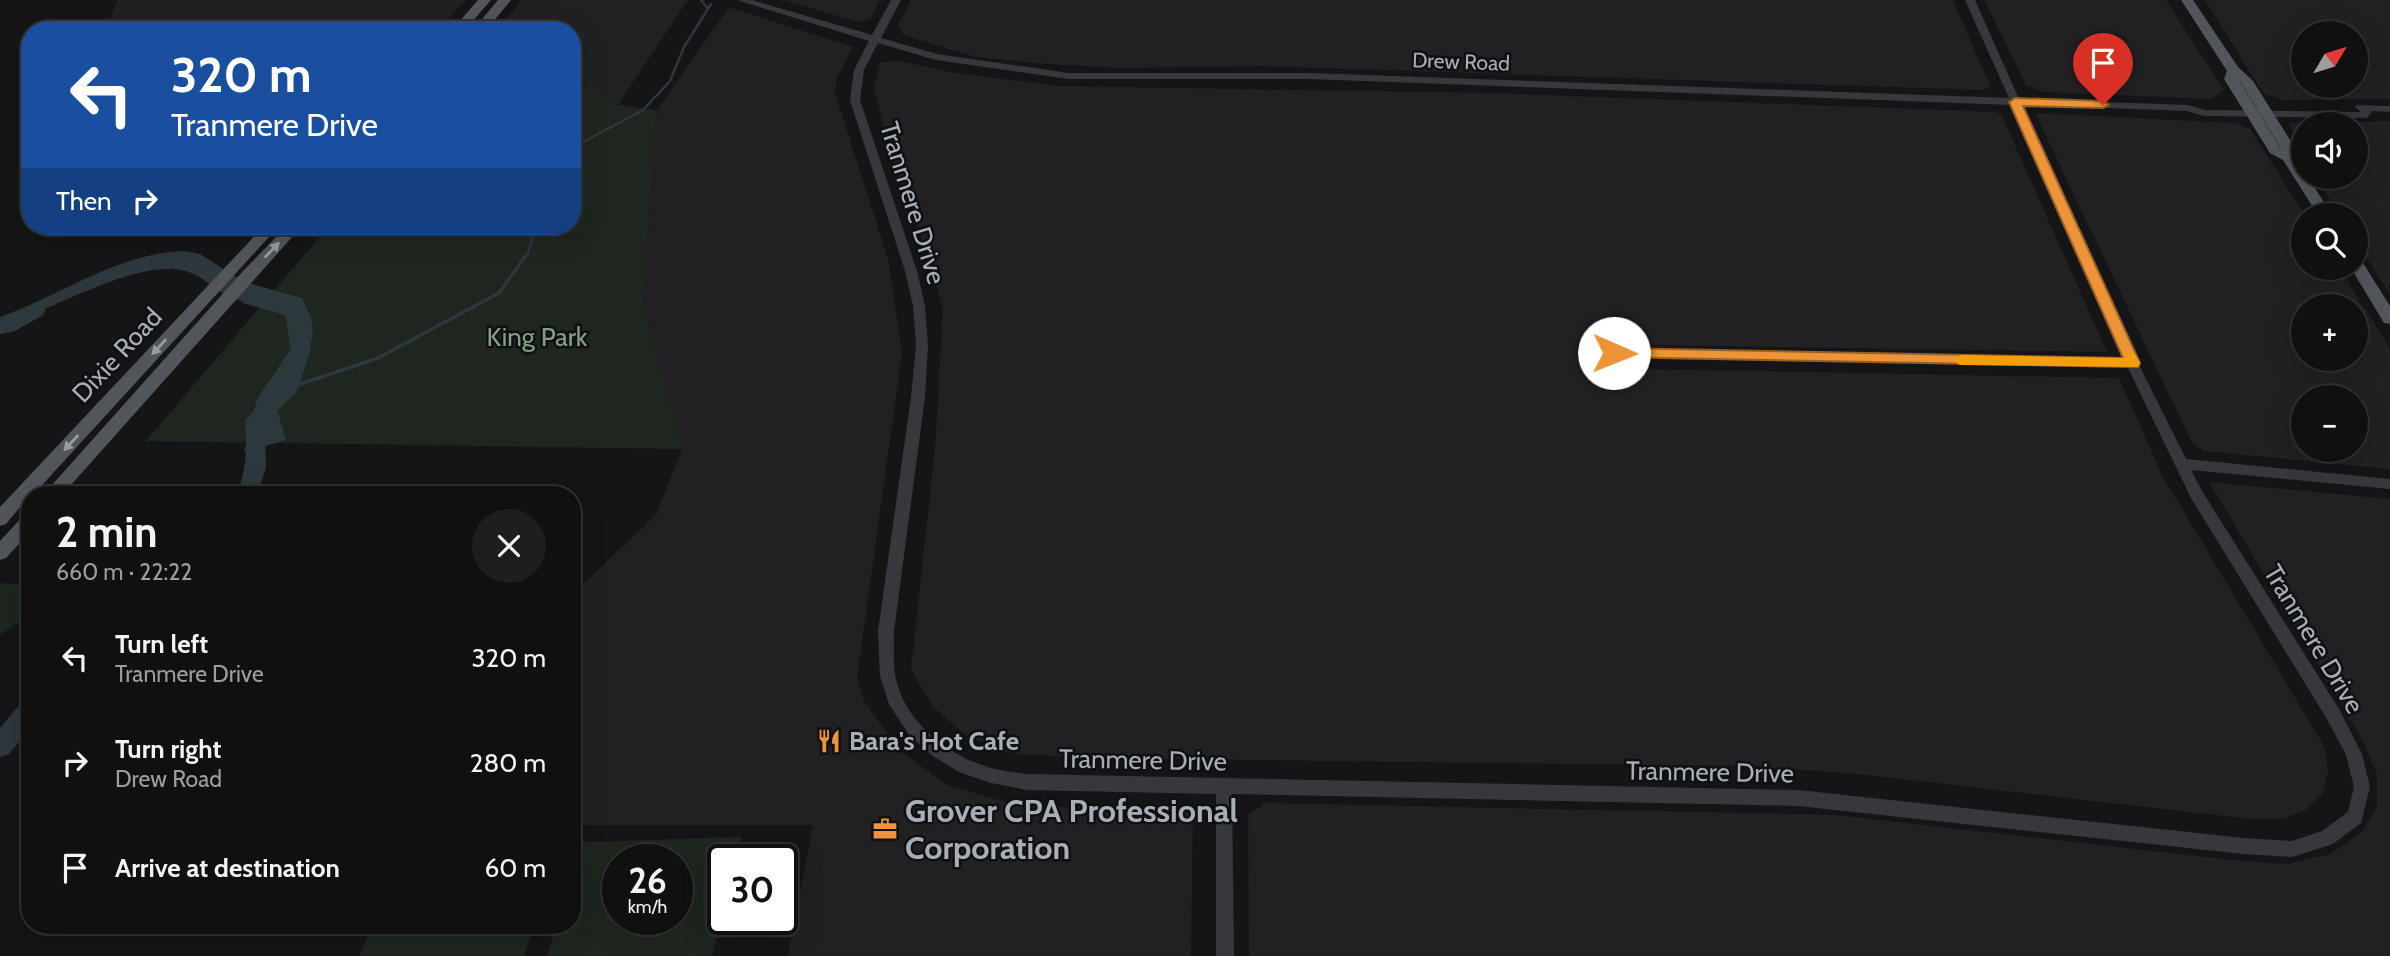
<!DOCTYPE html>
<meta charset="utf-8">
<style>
:root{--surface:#101011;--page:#1e1e1f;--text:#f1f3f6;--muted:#9c9d9f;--line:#303031}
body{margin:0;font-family:Cabin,sans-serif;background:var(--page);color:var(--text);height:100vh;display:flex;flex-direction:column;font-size:26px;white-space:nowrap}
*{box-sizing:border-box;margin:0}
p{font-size:23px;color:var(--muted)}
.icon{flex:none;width:38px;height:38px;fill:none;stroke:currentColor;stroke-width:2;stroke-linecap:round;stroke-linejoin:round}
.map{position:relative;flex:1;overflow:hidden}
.side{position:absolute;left:21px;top:486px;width:560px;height:448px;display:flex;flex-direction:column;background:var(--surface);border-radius:28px;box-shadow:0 7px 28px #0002,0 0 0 2px var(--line)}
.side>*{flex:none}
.hud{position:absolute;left:21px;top:21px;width:560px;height:214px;border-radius:28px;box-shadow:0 7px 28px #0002,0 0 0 2px var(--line);background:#1a4fa0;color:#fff;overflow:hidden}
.needle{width:46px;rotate:52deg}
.fabs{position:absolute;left:2291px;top:21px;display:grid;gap:14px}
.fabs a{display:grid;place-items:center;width:77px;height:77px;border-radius:50%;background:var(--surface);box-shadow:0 7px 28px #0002,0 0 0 2px var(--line);font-size:35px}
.speed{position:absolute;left:602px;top:844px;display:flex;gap:14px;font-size:35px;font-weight:700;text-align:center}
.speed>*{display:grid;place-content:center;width:91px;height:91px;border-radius:50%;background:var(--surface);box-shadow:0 7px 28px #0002,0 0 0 2px var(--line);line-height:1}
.speed small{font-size:18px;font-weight:400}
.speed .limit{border:4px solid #111;border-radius:10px;background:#fff;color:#111}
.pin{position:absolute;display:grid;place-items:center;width:60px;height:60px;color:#fff;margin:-72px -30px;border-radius:50% 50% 50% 0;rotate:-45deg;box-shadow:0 0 7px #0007}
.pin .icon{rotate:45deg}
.me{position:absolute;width:77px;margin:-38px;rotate:91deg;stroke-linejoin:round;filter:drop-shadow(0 0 5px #0008)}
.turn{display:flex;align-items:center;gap:24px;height:147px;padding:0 35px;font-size:32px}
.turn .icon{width:91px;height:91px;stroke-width:2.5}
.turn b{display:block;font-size:49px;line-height:60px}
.then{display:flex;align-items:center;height:66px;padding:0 35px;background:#0003;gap:14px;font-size:26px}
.round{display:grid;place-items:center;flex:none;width:74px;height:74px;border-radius:37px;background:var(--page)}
.overview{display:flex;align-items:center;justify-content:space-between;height:119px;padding:0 35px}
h1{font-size:42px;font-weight:700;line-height:52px}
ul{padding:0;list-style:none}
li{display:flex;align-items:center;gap:21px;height:105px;padding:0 35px}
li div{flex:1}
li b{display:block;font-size:26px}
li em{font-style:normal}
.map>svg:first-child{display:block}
.built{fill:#212124;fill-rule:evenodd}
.green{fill:#1f261f;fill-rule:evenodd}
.water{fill:#2d383c}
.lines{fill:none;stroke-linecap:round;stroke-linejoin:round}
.stream-far1{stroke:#2d383c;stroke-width:2.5}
.stream{stroke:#2d383c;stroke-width:3.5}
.river{fill:#2d383c;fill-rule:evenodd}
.minor{fill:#36383c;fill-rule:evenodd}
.major{fill:#52555a;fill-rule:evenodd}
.oneway{fill:#969ca4}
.route{fill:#ec9437;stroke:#996024;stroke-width:2}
.slow{fill:#f59e0b}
.labels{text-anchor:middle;stroke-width:5;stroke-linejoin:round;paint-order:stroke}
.far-street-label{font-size:21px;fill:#a7aeb6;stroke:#101012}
.street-label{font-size:26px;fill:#a7aeb6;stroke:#101012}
.park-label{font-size:26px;fill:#82a17f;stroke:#101012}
.poi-label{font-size:26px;font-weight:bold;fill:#a7aeb6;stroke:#101012;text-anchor:start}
.near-poi-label{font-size:32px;font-weight:bold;fill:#a7aeb6;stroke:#101012;text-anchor:start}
</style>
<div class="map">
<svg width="2390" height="956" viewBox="0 0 2390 956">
<rect width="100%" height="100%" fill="#151517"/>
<path class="built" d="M117 0H466L438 30H106Z
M522 0H688L618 105 602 93 572 83V30H497Z
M783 0H880L870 19 858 22Z
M911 0H1953L1990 86 1985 90 1261 66 1120 68 1034 63 976 57 903 35 898 25Z
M1984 0H2166L2224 90 2211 99 2044 92 2026 85Z
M2205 0H2390V99L2283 100 2263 93ZM2303 33H2356V86H2303Z
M729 7 853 47 837 78 835 94 888 258 902 353 857 678 864 701 899 750 947 785 1009 803 1045 807H1188L1193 812 1191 956H788L813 825H572V594L656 515 682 449 643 303 657 110Z
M895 60 955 73 1058 86 1490 93 1996 112 2002 116 2107 352 1650 345 1608 336 1590 341 1583 353 1585 360 1598 373 1619 379 1629 378 1642 369 2119 378 2162 475 2325 748 2328 773 2322 794 2306 810 2281 819H2251L1858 774 1746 766 1095 758 1014 754 967 736 932 706 911 669 935 449 943 309 924 244 893 160 874 90 880 63Z
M2038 113 2236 123 2250 129 2305 215 2303 268H2339L2390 348V469L2205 451 2192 443 2036 115ZM2303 306H2356V359H2303ZM2303 397H2356V450H2303Z
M2390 121V294L2356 241V215H2339L2317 177H2356V124H2303V151L2288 123Z
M2209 482 2390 499V956H1249L1248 815 1265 803 1836 815 2232 860 2286 864 2330 854 2362 832 2377 807V775L2363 741Z"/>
<path class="green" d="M572 83 602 93 618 105 657 110 643 303 682 449 146 441 329 226H572Z
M0 583 30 586V614L0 635Z
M742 837 736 859H723V912L712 956H547L556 926H572V876L583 842ZM618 859H677V919H618Z
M372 926H534L524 956H359Z"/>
<path class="water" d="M185 251 200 254 244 282 302 298C305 306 311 315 312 324 318 350 287 381 275 403L286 440 244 452 257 399 296 341C277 287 270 314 228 296 211 288 203 275 182 270 135 260 46 312 0 328V317C63 295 116 253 185 251Z"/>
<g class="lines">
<path class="stream-far1" d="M701 0 708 9
M572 148 643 110 670 81 684 47 711 4
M527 255 537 226"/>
<path class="stream" d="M289 388 378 358 499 293 527 254"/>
<path class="river" d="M250 293 301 306 311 350 296 393 265 422 266 468 257 495H236C247 470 247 447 245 420L280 385 291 350 285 315 243 303 241 299 243 295Z
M36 304 43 305 45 310 43 315 15 331 0 334V320Z
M30 699V728L9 754 0 757V728L21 703Z"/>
<path class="minor" d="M737 0H752L872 35 891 0H901L881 38 937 54 1069 73H1309L2009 98 1965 0H1975L2019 99 2188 105 2205 110 2361 112 2355 107 2356 105 2390 106V112L2372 111 2368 117 2364 118 2204 116 2187 111 2022 105 2138 363 2186 459 2390 479V489L2191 470 2202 491 2339 709 2362 754 2370 787 2361 823 2333 844 2292 857 2244 854 1798 806 1232 794 1234 956H1216V794L1027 790 991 783 959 772 933 756 909 735 889 704 880 676 878 631 911 397 916 345 913 306 905 271 850 100 854 70 869 41ZM878 43 936 60 1069 79H1309L2011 105 2123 358 1614 348 1608 353 1614 358 2128 368 2191 498 2327 719 2346 755 2354 787 2348 812 2322 831 2292 841 2244 838 1798 790 1027 774C1013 772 998 771 985 766 949 755 912 726 899 690 892 671 894 650 894 631L925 397 928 345 925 306 917 271 860 100 864 70Z"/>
<path class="major" d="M478 0H491L465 30H452Z
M498 0H511L486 30H473Z
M2181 0H2193L2238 67 2253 81 2297 151 2295 157 2303 169V177H2308L2332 215H2318L2283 160 2270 153 2224 79 2227 71ZM2240 82 2241 83 2281 148 2280 147Z
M264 226H279L33 495H30L6 524 0 526V507Z
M287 226H302L62 495H43L244 270Z
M2356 259 2361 260 2390 306V324L2384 323 2351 268H2356Z
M30 513V532L6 558 0 560V541L24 515Z"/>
</g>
<defs><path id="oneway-solid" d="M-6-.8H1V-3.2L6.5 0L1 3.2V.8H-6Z" transform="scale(1.75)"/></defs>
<g class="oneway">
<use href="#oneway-solid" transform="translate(272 250) rotate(-46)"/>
<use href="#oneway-solid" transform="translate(159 347) rotate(133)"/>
<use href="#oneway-solid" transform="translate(71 443) rotate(133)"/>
</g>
<path class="route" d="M2015 98 2103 101 2109 105 2103 108 2023 106 2140 363 2138 367 1608 357 1606 353 1608 350 1614 348 2123 358 2009 102Z"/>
<path class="slow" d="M2130 352 2135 354 2140 363 2138 367 1960 365 1953 360 1960 355 2123 358Z"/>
<defs>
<g id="restaurant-bare" transform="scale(1.89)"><path d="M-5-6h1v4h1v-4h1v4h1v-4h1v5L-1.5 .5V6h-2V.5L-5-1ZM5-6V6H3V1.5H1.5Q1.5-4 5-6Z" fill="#ec9437" stroke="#101012" stroke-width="2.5" paint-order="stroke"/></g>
<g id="office-bare" transform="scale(1.89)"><path d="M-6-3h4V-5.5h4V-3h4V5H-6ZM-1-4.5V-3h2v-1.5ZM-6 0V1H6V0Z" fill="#ec9437" stroke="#101012" stroke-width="2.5" paint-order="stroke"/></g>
</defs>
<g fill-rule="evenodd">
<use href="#restaurant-bare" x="829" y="741"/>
<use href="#office-bare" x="885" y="829"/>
</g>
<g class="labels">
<g class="far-street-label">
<text transform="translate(1461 62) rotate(2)" y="7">Drew Road</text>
</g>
<g class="street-label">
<text transform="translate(913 203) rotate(73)" y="9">Tranmere Drive</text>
<text transform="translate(117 355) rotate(-47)" y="9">Dixie Road</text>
<text transform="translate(2314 639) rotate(59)" y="9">Tranmere Drive</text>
<text transform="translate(1143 760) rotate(1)" y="9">Tranmere Drive</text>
<text transform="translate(1710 772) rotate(1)" y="9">Tranmere Drive</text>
</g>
<g class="park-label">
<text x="537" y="346">King Park</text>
</g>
<g class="poi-label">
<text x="849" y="750">Bara's Hot Cafe</text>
</g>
<g class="near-poi-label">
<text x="905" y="822">Grover CPA Professional<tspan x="905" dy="37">Corporation</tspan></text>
</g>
</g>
</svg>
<div class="fabs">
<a><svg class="needle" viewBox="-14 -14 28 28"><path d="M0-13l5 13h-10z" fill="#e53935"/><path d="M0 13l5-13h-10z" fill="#9c9d9f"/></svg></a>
<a><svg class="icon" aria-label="sound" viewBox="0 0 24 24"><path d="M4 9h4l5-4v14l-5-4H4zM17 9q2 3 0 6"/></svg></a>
<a><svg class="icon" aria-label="search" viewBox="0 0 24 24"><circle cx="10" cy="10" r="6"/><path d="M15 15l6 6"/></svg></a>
<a>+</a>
<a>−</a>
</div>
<div class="speed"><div>26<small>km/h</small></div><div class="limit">30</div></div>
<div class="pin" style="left:2103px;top:105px;background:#d93025"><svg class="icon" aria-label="arrive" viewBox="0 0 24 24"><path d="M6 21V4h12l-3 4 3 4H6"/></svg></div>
<svg class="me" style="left:1614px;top:353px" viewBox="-20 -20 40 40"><circle r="19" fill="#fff"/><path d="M0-13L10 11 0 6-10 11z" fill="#ec9437"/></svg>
<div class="hud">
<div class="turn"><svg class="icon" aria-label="left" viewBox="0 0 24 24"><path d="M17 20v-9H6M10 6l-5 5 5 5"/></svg><div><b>320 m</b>Tranmere Drive</div></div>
<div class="then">Then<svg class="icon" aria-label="right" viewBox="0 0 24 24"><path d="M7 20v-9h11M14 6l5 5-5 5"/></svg></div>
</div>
<section class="side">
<div class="overview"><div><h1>2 min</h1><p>660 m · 22:22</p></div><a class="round"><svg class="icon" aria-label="close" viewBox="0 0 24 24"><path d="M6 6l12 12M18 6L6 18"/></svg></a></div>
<ul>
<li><svg class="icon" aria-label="left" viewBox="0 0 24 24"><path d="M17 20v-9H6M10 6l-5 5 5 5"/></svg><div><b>Turn left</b><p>Tranmere Drive</p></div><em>320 m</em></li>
<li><svg class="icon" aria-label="right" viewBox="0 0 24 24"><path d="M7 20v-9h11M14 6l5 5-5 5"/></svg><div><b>Turn right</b><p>Drew Road</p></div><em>280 m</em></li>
<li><svg class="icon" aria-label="arrive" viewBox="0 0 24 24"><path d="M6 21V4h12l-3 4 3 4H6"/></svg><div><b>Arrive at destination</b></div><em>60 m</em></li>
</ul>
</section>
</div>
